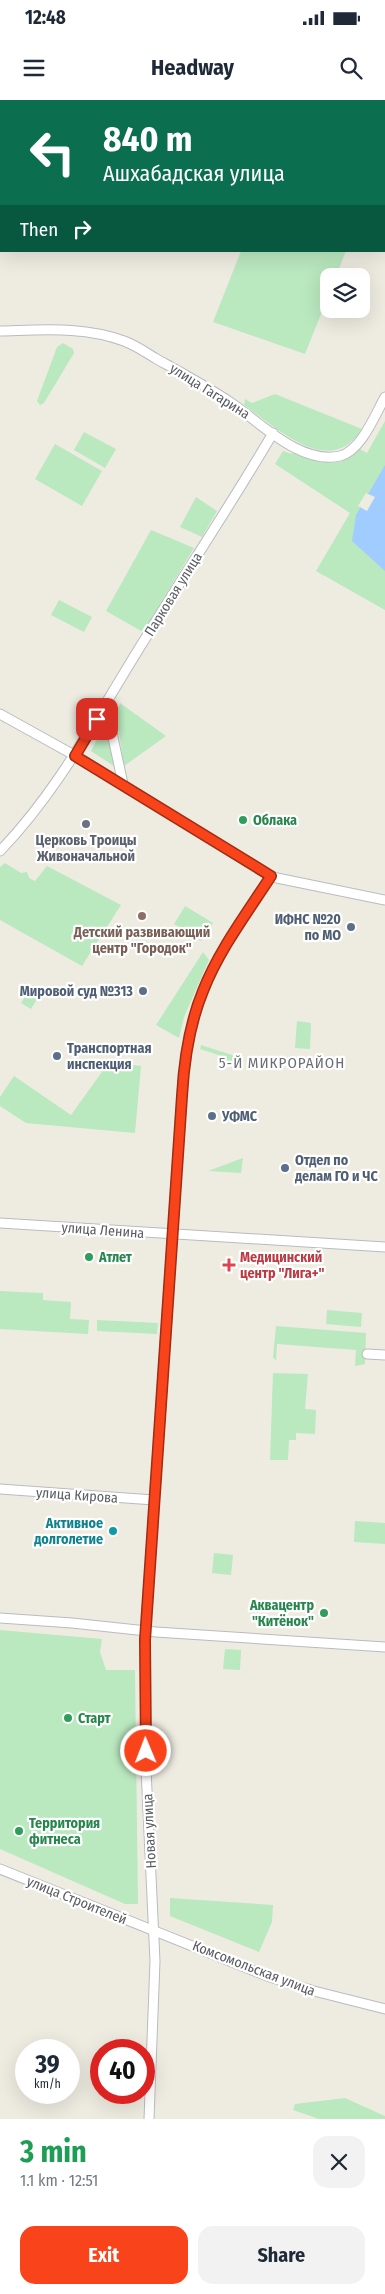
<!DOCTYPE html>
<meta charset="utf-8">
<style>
:root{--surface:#fff;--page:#f2f2f3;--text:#1f2937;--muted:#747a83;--accent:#f9431b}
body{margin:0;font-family:"Fira Sans Condensed",sans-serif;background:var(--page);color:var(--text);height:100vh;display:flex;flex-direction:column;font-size:19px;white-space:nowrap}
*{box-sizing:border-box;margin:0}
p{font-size:16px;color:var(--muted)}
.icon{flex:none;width:28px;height:28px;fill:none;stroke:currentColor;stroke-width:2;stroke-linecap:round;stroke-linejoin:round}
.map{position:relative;height:2019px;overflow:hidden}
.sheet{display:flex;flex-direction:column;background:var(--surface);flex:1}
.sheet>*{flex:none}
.banner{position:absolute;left:0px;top:0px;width:385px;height:152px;box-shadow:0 5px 20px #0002;background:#0b6e4f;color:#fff;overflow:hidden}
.tools{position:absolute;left:320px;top:168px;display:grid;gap:10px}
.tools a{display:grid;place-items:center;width:50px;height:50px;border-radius:10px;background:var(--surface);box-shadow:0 5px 20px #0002;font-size:25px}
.speed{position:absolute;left:15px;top:1939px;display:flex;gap:10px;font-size:25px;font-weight:700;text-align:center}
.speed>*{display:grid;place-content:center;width:65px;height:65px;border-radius:50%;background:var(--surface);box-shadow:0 5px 20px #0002;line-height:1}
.speed small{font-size:12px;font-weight:400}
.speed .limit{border:8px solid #d22;background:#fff;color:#111}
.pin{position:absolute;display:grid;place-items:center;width:42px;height:42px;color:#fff;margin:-21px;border-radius:10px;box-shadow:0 2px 8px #0006}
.me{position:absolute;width:55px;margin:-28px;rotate:359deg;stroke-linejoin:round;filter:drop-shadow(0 0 4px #0008)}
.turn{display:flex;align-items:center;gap:18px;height:105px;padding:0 20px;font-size:22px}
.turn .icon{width:65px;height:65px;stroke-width:2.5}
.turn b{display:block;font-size:35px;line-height:42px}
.then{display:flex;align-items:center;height:48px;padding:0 20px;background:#0003;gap:10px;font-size:19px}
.round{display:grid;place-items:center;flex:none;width:52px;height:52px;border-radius:15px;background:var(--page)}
.summary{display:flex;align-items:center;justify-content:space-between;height:85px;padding:0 20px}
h1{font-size:30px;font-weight:700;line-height:38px;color:#1e9e55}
.button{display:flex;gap:10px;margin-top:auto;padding:10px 20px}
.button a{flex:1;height:58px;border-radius:15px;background:var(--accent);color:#fff;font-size:20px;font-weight:700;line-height:58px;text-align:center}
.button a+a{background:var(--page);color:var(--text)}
.status{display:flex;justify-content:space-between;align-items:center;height:35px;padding:0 25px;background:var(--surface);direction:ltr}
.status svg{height:14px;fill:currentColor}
header{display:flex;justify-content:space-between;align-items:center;height:65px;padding:0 20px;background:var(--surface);font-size:22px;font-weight:700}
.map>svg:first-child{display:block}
.green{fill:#bae8bf}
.water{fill:#a0ccff}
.pier{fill:#eeece1}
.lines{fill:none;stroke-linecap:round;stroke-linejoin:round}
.minor-casing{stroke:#b9bbc1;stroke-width:11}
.minor{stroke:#fff;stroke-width:9}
.route-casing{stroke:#a22c12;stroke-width:12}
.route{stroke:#f9431b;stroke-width:9}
.leisure-dot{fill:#2e9e5b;stroke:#fff;stroke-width:2}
.worship-dot{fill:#6b7280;stroke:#fff;stroke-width:2}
.education-dot{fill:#8d6e63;stroke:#fff;stroke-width:2}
.service-dot{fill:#5c6f8a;stroke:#fff;stroke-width:2}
.health-dot{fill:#e0444e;stroke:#fff;stroke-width:2}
.culture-dot{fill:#0f9aa8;stroke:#fff;stroke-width:2}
.labels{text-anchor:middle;stroke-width:4.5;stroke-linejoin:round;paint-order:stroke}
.street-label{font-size:14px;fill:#595d63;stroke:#fff}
.leisure-label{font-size:14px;font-weight:bold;fill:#27864d;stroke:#fff;text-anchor:start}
.worship-label{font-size:14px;font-weight:bold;fill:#5b616d;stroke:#fff}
.service-label{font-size:14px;font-weight:bold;fill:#4e5e75;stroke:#fff;text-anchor:start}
.education-label{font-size:14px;font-weight:bold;fill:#785e54;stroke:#fff}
.health-label{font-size:14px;font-weight:bold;fill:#be3a42;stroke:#fff;text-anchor:start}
.culture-label{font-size:14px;font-weight:bold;fill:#0d838f;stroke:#fff;text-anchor:end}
.neighbourhood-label{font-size:15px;letter-spacing:1px;fill:#6a6f75;stroke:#fff}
</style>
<div class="status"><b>12:48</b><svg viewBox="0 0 49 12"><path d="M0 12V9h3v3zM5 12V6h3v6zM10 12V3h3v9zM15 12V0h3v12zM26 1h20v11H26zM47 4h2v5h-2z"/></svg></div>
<header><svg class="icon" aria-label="menu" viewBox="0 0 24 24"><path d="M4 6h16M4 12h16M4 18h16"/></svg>Headway<svg class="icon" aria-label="search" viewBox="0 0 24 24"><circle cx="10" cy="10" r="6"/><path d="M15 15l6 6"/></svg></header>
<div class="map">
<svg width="385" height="2019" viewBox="0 0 385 2019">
<rect width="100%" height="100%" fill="#eeece1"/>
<path class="green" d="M241 151H346L336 176H329V194L305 254 213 222Z
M63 243 73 249 74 253 44 303 40 305 37 301 57 247Z
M275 294 362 329C330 380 277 328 244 305L245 299 252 303Z
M385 321V510L316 471 350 413 275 364 283 351 292 354 294 351C318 362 341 371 360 349L367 353Z
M84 332 116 349 105 368 74 350Z
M55 344 102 371 82 406 35 379Z
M196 397 217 411 202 437 180 427Z
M151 430 194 448 143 532 106 511Z
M59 500 92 517 84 532 51 515Z
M120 603 166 636 124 666 116 613Z
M107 621 117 668 91 651Z
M5 763 21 773 27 772 29 778 35 781 47 766 121 805 82 866 0 820V767Z
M185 806 213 823 201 841 174 824Z
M203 852 209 860 184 917 179 938 156 925Z
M33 885 42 891 31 909 21 903Z
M297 921 311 923 310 949 295 948Z
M201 945 232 955 242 967 221 961 222 956 200 949Z
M109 962 141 966 135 1033 26 1023 0 1006V997L14 976 71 1015Z
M243 1058 241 1073 208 1071Z
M0 1191 43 1193V1200L71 1202 70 1219 89 1220 88 1234 0 1229Z
M327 1210 362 1213 361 1227 326 1224Z
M97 1220 158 1223 157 1234 97 1231Z
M276 1226 366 1233 365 1264 355 1266 356 1250 277 1244 276 1261 273 1257Z
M273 1273 308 1274 305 1309 316 1310 315 1334 296 1333V1340H289L288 1360H270Z
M355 1421 385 1423V1444L354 1442Z
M214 1453 233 1455 231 1475 212 1473Z
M0 1530 102 1539 100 1552 106 1570H135L138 1804H125L0 1749Z
M225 1549 241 1550 240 1570 223 1569Z
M170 1798 273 1805 272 1822 259 1852 170 1816Z
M345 1998 385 2016V2019H319L293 2010 295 2004Z"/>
<path class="water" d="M385 365V471L352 441 356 415Z"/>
<path class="pier" d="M366 393 375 397 367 411 358 406Z"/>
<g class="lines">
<g class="minor-casing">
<path id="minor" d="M0 231C42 230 84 226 124 241 135 245 145 252 155 258 180 272 206 286 230 302 260 322 300 365 340 356 361 351 375 315 385 297
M106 605 123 684
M0 614 83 660 267 774 277 778 385 800
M0 751C60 689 99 612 145 539 187 470 232 403 273 333
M0 1123 385 1147
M367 1254 385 1255
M0 1389 154 1400
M0 1518 72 1523 156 1532 385 1547
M0 1769 267 1876 314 1891 385 1909
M149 2019 155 1861 146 1669 145 1540 183 980C186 950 191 920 203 891 219 850 247 813 271 776"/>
</g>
<use href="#minor" class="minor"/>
</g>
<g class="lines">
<g class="route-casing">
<path id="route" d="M97 619 75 656 271 776C247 813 219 850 203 891 189 925 184 960 182 996L145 1540 146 1651"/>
</g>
<use href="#route" class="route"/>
</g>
<g class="leisure-dot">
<circle cx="243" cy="720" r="5"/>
<circle cx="89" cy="1157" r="5"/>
<circle cx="324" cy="1513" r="5"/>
<circle cx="68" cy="1618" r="5"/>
<circle cx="19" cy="1731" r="5"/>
</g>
<circle class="worship-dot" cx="86" cy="724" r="5"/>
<circle class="education-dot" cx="142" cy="816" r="5"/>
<g class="service-dot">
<circle cx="351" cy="827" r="5"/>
<circle cx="143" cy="891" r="5"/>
<circle cx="57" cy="956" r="5"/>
<circle cx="212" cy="1016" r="5"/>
<circle cx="285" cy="1068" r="5"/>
</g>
<path class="health-dot" d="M226.5 1157.5h5v5h5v5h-5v5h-5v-5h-5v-5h5z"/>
<circle class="culture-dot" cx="113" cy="1431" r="5"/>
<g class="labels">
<g class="street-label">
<text transform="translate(210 291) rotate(32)" y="5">улица Гагарина</text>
<text transform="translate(173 494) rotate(-58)" y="5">Парковая улица</text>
<text transform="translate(103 1130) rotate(4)" y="5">улица Ленина</text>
<text transform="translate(77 1395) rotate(4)" y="5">улица Кирова</text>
<text transform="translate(149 1731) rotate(-93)" y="5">Новая улица</text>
<text transform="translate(77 1800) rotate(22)" y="5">улица Строителей</text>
<text transform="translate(254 1868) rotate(21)" y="5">Комсомольская улица</text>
</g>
<g class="leisure-label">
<text x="253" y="725">Облака</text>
<text x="99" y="1162">Атлет</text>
<text x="314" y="1510" text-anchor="end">Аквацентр<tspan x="314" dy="16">"Китёнок"</tspan></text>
<text x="78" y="1623">Старт</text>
<text x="29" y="1728">Территория<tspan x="29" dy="16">фитнеса</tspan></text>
</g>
<g class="worship-label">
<text x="86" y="745">Церковь Троицы<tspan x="86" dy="16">Живоначальной</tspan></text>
</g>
<g class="service-label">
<text x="341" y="824" text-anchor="end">ИФНС №20<tspan x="341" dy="16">по МО</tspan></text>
<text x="133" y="896" text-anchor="end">Мировой суд №313</text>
<text x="67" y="953">Транспортная<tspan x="67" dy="16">инспекция</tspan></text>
<text x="222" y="1021">УФМС</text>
<text x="295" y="1065">Отдел по<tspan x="295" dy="16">делам ГО и ЧС</tspan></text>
</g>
<g class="education-label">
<text x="142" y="837">Детский развивающий<tspan x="142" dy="16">центр "Городок"</tspan></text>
</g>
<g class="health-label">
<text x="240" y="1162">Медицинский<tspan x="240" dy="16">центр "Лига+"</tspan></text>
</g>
<g class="culture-label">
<text x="103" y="1428">Активное<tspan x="103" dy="16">долголетие</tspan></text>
</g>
<g class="neighbourhood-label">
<text x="282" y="968">5-Й МИКРОРАЙОН</text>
</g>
</g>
</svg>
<div class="tools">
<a><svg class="icon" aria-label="layers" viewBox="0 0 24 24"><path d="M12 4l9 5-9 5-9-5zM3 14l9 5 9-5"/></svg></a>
</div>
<div class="speed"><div>39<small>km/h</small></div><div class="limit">40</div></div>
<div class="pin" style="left:97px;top:619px;background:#d93025"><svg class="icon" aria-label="arrive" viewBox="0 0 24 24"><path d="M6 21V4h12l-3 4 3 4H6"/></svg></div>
<svg class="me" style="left:146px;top:1651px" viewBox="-20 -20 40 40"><circle r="17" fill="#f9431b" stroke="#fff" stroke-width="3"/><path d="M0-11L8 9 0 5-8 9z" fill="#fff"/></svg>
<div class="banner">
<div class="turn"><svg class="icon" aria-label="left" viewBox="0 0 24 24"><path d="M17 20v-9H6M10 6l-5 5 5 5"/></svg><div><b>840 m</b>Ашхабадская улица</div></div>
<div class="then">Then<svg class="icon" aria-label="right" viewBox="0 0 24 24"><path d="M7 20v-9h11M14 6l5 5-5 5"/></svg></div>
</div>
</div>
<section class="sheet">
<div class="summary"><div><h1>3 min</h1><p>1.1 km · 12:51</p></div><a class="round"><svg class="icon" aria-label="close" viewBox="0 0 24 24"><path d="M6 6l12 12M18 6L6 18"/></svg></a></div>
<div class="button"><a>Exit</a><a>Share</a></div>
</section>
